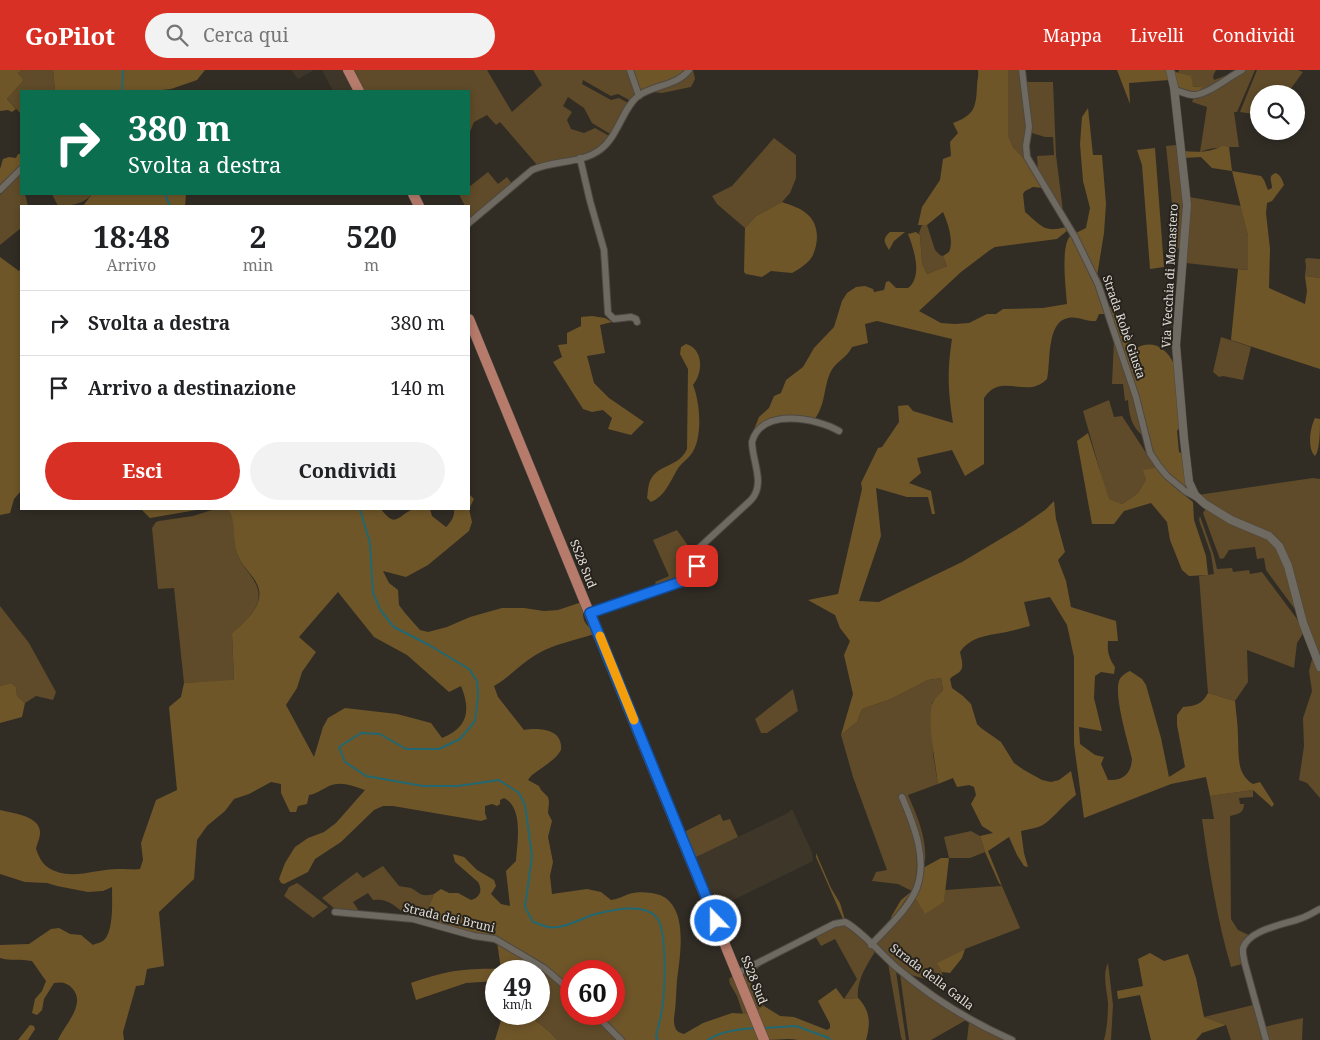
<!DOCTYPE html>
<html lang="it">
<meta charset="utf-8">
<style>
:root{--surface:#fff;--page:#f2f2f2;--text:#202124;--muted:#757577;--line:#e0e0e0;--accent:#d93025}
body{margin:0;font-family:"Noto Serif",serif;background:var(--page);color:var(--text);height:100vh;display:flex;flex-direction:column;font-size:19px;white-space:nowrap}
*{box-sizing:border-box;margin:0}
p{font-size:16px;color:var(--muted)}
.icon{flex:none;width:28px;height:28px;fill:none;stroke:currentColor;stroke-width:2;stroke-linecap:round;stroke-linejoin:round}
.map{position:relative;flex:1;overflow:hidden}
.sheet{position:absolute;left:20px;top:135px;width:450px;height:305px;display:flex;flex-direction:column;background:var(--surface);border-radius:0px;box-shadow:0 2px 8px #0003}
.sheet>*{flex:none}
.guide{position:absolute;left:20px;top:20px;width:450px;height:105px;border-radius:0px;box-shadow:0 2px 8px #0003;background:#0b6e4f;color:#fff;overflow:hidden}
.controls{position:absolute;left:1250px;top:15px;display:grid;gap:10px}
.controls a{display:grid;place-items:center;width:55px;height:55px;border-radius:50%;background:var(--surface);box-shadow:0 2px 8px #0003;font-size:25px}
.speed{position:absolute;left:485px;top:890px;display:flex;gap:10px;font-size:25px;font-weight:700;text-align:center}
.speed>*{display:grid;place-content:center;width:65px;height:65px;border-radius:50%;background:var(--surface);box-shadow:0 2px 8px #0003;line-height:1}
.speed small{font-size:12px;font-weight:400}
.speed .limit{border:8px solid #d22;background:#fff;color:#111}
.pin{position:absolute;display:grid;place-items:center;width:42px;height:42px;color:#fff;margin:-21px;border-radius:10px;box-shadow:0 2px 8px #0006}
.me{position:absolute;width:55px;margin:-28px;rotate:338deg;stroke-linejoin:round;filter:drop-shadow(0 0 4px #0008)}
.turn{display:flex;align-items:center;gap:18px;height:105px;padding:0 25px;font-size:22px}
.turn .icon{width:65px;height:65px;stroke-width:2.5}
.turn b{display:block;font-size:35px;line-height:42px}
.eta{display:flex;justify-content:space-evenly;align-items:center;height:85px;text-align:center}
.eta b{font-size:30px;font-weight:700;line-height:35px}
.cta{display:flex;gap:10px;margin-top:auto;padding:10px 25px}
.cta a{flex:1;height:58px;border-radius:30px;background:var(--accent);color:#fff;font-size:20px;font-weight:700;line-height:58px;text-align:center}
.cta a+a{background:var(--page);color:var(--text)}
ul{padding:0;list-style:none}
li{display:flex;align-items:center;gap:15px;height:65px;padding:0 25px;border-top:1px solid var(--line)}
li div{flex:1}
li b{display:block;font-size:19px}
li em{font-style:normal}
header{display:flex;align-items:center;gap:30px;box-sizing:border-box;height:70px;padding:0 25px;background:var(--accent);color:#fff}
header strong{font-size:24px}
nav{display:flex;gap:28px;margin-inline-start:auto;font-size:18px}
.search{width:350px;height:45px;background:var(--page);display:flex;align-items:center;gap:12px;box-sizing:border-box;padding:0 18px;border-radius:28px;color:var(--muted);font-size:19px}
.map>svg:first-child{display:block}
.built{fill:#3e3628}
.green{fill:#5f4b29}
.forest{fill:#6f5629;fill-rule:evenodd}
.lines{fill:none;stroke-linecap:round;stroke-linejoin:round}
.stream{stroke:#226872;stroke-width:2}
.minor-casing{stroke:#4d4943;stroke-width:8}
.tertiary-casing{stroke:#4d4943;stroke-width:9}
.primary-casing{stroke:#4d4943;stroke-width:11}
.minor{stroke:#6f6a61;stroke-width:6}
.tertiary{stroke:#6f6a61;stroke-width:8}
.primary{stroke:#b67b6b;stroke-width:10}
.route-casing{stroke:#114b97;stroke-width:12}
.route{stroke:#1a73e8;stroke-width:9}
.slow{stroke:#f59e0b;stroke-width:9}
.labels{text-anchor:middle;stroke-width:4;stroke-linejoin:round;paint-order:stroke}
.street-label{font-size:12px;fill:#e0ddd8;stroke:#27231c}
</style>
<header>
<strong>GoPilot</strong>
<div class="search"><svg class="icon" aria-label="search" viewBox="0 0 24 24"><circle cx="10" cy="10" r="6"/><path d="M15 15l6 6"/></svg>Cerca qui</div>
<nav><a>Mappa</a><a>Livelli</a><a>Condividi</a></nav>
</header>
<div class="map">
<svg width="1320" height="970" viewBox="0 0 1320 970">
<rect width="100%" height="100%" fill="#312d25"/>
<path class="built" d="M291 0H314L298 9Z
M322 0H344L355 21H333Z
M792 739 812 782 813 791 715 839 694 788 786 744Z"/>
<path class="green" d="M22 0H53L55 21H21V44L7 29 24 10 18 3Z
M355 0H487L512 42 542 15 533 0H628L637 25 631 31 618 24 611 26 583 10 582 14 611 30 619 28 630 34 612 65 592 53 584 38 568 27 563 36 572 42 567 50 571 59 584 63 595 58 611 67C595 89 563 90 538 96L500 52 496 55 487 45 474 52 469 64V21H364L353 1Z
M691 0H693L695 9 691 17 662 23 652 22Z
M1008 0H1019L1025 51V90L1013 77 1008 65Z
M1179 0H1216L1213 6 1214 10 1240 0 1197 24 1202 16 1193 17 1178 3Z
M1245 0H1255L1237 42H1234L1239 77C1226 77 1212 77 1200 82L1207 37 1192 32 1194 27Z
M1257 0H1298L1303 2 1287 24H1259V45L1240 42Z
M1026 12H1053L1056 85 1063 141 1038 101 1037 86 1054 85 1053 67H1045L1032 63Z
M774 68 796 85V108L790 123 782 132 756 146 745 158 717 134 712 126 732 116Z
M1176 75 1183 130 1181 178 1175 179 1172 134 1166 76Z
M488 102 498 114 507 107 512 114 469 150V136H465L459 124H469V117Z
M20 104 21 124H25L28 136H21V158L0 175V125Z
M52 124H92C84 134 71 136 58 136Z
M1189 127 1241 136 1248 166V200L1186 193Z
M922 155H927L935 180 940 185 943 186 947 196 927 204 922 193 920 165 919 163Z
M1308 188 1320 189V208L1305 206 1306 196 1305 189Z
M1221 267 1251 277 1243 310 1223 306 1219 307 1213 302Z
M1114 269 1134 333 1142 365C1131 356 1129 344 1128 330L1125 331 1123 314H1112Z
M1109 330 1114 347 1122 346 1156 398 1146 409 1138 423 1122 434 1108 429 1083 341Z
M1313 408 1320 409V591L1307 560 1281 474 1225 444 1198 425Z
M1206 438 1267 468 1281 483 1297 542 1266 500 1264 488 1257 489 1255 477 1229 480 1224 488 1220 489 1203 443Z
M215 439H228C237 453 234 468 237 483 239 491 247 500 251 506 270 531 250 547 232 563L234 611 184 613 174 518 158 519 152 458 156 452 159 451 193 446Z
M1200 446 1214 486 1217 499 1232 498 1233 502 1249 500 1250 504 1262 502 1300 553 1304 562 1297 573 1294 598 1247 580 1248 612 1235 631 1208 623 1199 506 1214 504 1211 484 1199 450Z
M677 460C685 472 706 495 687 507 679 513 667 515 657 518L655 512 669 506 653 470Z
M0 536 29 573 56 622 53 630 36 626 25 633 17 626 16 617 11 613 0 616Z
M1313 585 1320 602V728L1307 713 1299 710 1304 676 1303 648 1312 621 1309 601Z
M941 608 943 620 932 633 933 684 938 714 908 725C917 746 927 768 925 791L923 792 910 752C916 776 921 798 912 821L898 814 872 811 876 802 887 800 853 707 841 665 857 652 862 639 891 629 928 610Z
M793 619 798 641 767 663H761L755 649Z
M1253 720V727L1239 728 1240 734H1244C1244 744 1237 744 1230 746L1231 849 1238 860 1251 866 1246 870 1242 894 1231 897C1217 849 1209 799 1202 749H1214L1210 726Z
M720 744 723 751 730 749 738 767 694 788 684 762Z
M971 761 980 766 985 782 970 788H949L944 767Z
M383 796 399 816C402 817 408 817 411 818 422 824 420 827 434 824L423 850C419 849 414 848 410 846 395 839 392 828 373 830L368 823 353 832 359 841 336 840 322 828 357 802 363 808Z
M297 813 300 815 328 837 313 848 284 826 289 817Z
M1002 816 1020 858 965 879 938 893 942 902 943 909 936 903 932 902 931 907 938 913 942 922 925 909 908 904 877 874 915 828 925 843 944 832 945 820Z
M844 854 849 857 875 882C867 894 856 912 858 928L844 929 857 909 835 869 821 876 815 866 837 855Z
M766 891 749 906 755 923 764 936 756 940 743 905 744 903Z
M888 893 896 901 906 970H902L901 967Z
M1108 893 1113 935 1111 970H1104C1107 959 1108 945 1108 933 1107 920 1102 905 1108 893Z
M538 896 571 924V944H592L618 970H557L550 962 527 944H539V901H536Z
M900 904 966 950 931 970H909Z
M734 905 749 944H743L737 926 730 914 729 909Z
M1253 935 1264 970H1231L1226 955 1204 947Z
M1303 948 1302 970H1268L1264 957Z
M969 952 1008 970H967Z"/>
<path class="forest" d="M0 0H22L18 3 24 10 7 29 16 39 12 42 8 40 0 41Z
M53 0H205L197 10 171 19 152 21H55Z
M632 0H686L680 6 639 23Z
M978 0H1008V65L1013 77 1025 90 1043 118 1033 117 1025 121 1023 124 1025 142C1042 156 1043 163 1066 157L1068 160 1057 169 995 177 990 180 961 202 919 241 941 253 955 254 969 253 987 244H996L1003 239 1043 238 1067 234C1066 219 1060 175 1071 165L1096 216 1106 244H1099L1096 251C1086 252 1078 246 1068 248 1046 252 1051 293 1047 309 1027 330 1001 301 984 328V394L965 406 952 380 917 388 921 403 909 413 931 421 935 444H932L928 427H907L876 418 881 466 859 531 879 532 962 492 1022 456 1045 440 1054 431 1056 449 1065 482 1058 490 1066 511 1071 537 1116 551 1118 571H1108C1107 582 1109 588 1115 597L1114 604 1101 602 1095 606 1094 628 1102 661 1079 657 1080 674 1095 685 1104 687 1101 694 1108 710C1123 711 1131 704 1132 689 1128 672 1114 627 1119 611 1121 606 1125 603 1130 601L1142 609 1146 615 1161 668 1169 707 1185 697 1177 655V645L1183 637C1196 636 1202 634 1208 623L1235 631C1236 643 1238 655 1238 667 1239 685 1236 704 1253 714L1260 712 1274 734 1272 737 1253 720 1210 726 1206 707 1171 714 1084 748 1074 674V587L1067 555 1050 527 1024 532 1030 556C1019 559 1007 562 995 564 980 567 969 569 960 582 961 587 964 596 961 600 959 604 953 605 950 609L952 618 963 626 971 634 977 654 981 658 1001 672 1014 693 1024 700 1042 710 1051 712 1059 710 1071 701 1076 725C1065 733 1057 744 1047 752 1040 758 1030 759 1021 761L1024 783 1028 797 1024 796 1017 785 1009 767 988 781 1002 816 999 813 985 782 980 766 993 763 982 756 971 734 976 725 974 717 969 715 957 717 953 708 938 714C936 697 926 646 933 632 935 628 940 624 943 620L941 608 928 610 891 629 862 639 857 652 841 665 853 624 844 585 850 571 840 558 835 545 808 530 838 524 862 419 861 413 878 378 882 377 899 352 898 336 908 335 913 341 953 353C948 321 947 302 952 269L877 251 865 254 868 273 852 277C847 287 839 290 833 298 823 312 827 334 814 350L777 348 751 367 759 347 769 338 774 326 781 323 786 310 803 297 814 278 834 257 842 231 847 223 856 217 865 216 873 219 874 222 884 220 886 212 889 211 896 218H908C923 207 914 179 908 164L916 162 920 165 922 193 927 204 947 196 943 186 949 182C954 171 948 153 943 142L927 155H918L922 137 940 110 943 89 951 86 950 72 958 63 953 53C975 45 976 37 977 16 977 10 979 6 978 0Z
M1117 0H1167L1169 10 1129 13 1130 34Z
M1173 0 1178 3 1191 6 1193 17 1203 16 1197 24 1178 19Z
M1088 38 1093 85H1102L1106 134 1104 163 1097 206 1076 163 1086 158 1090 138 1083 111 1080 74 1082 47Z
M1222 76 1229 77 1232 101 1261 106 1264 110 1268 120 1272 118C1272 111 1267 106 1276 103 1281 106 1282 109 1284 115L1272 131 1267 133 1266 143 1270 179 1269 218 1305 234 1307 221 1305 206 1320 208V299L1231 270 1238 199 1248 200V166L1232 101 1212 98 1201 87 1184 88 1183 81C1196 82 1210 83 1222 76Z
M1155 78 1164 197 1150 199 1142 95 1137 80Z
M18 84H21V94L0 115V99L3 89 9 87 16 88Z
M92 124H186L185 136H83Z
M782 132C790 135 801 138 807 144 819 154 819 171 813 185 809 193 799 199 792 203L771 201 762 207 746 204 744 202 745 158 756 146Z
M890 162H905L894 171 889 180C884 172 882 169 890 162Z
M0 187 19 201 21 198V421L14 429 10 443 0 445Z
M1108 237H1113L1122 262H1125L1135 279C1151 269 1166 277 1174 294L1180 357 1177 361 1179 382 1183 384 1190 422 1165 400 1152 381Z
M592 246 605 248 612 252 600 255 605 283 587 286 594 313 609 328 644 352 631 365 608 359 612 348 603 340 592 342 583 339 553 292 562 287 558 275 567 274V263L581 256V247Z
M686 274C704 279 703 303 693 315 700 332 703 367 692 383 688 389 681 393 677 400 670 412 665 426 651 432L647 428C648 423 648 413 651 409 659 394 679 397 687 379L688 299 680 284 681 277Z
M1315 348 1320 349C1320 359 1320 381 1315 386 1307 378 1310 358 1315 348Z
M1088 363 1109 429 1122 434 1138 423 1146 409 1143 400 1156 398 1173 416 1193 432 1194 450 1206 486 1208 505 1189 506 1182 500 1170 470 1167 452 1151 433 1124 441 1114 454H1092L1077 371Z
M469 424 474 429 469 439 472 452 469 461 428 495 406 507 383 501 389 513 398 520 399 535 405 543 420 560 428 562 447 557 470 547 502 538H524L544 541 558 540 582 532C584 538 582 544 584 550 586 556 592 558 594 564 576 570 555 574 539 583 522 592 510 607 494 616L498 627 524 660C537 658 559 658 561 675 561 679 562 679 559 683 555 690 538 700 531 706L528 710 539 716 541 720 548 727 549 732 548 743 552 751 548 767 553 792 550 806 552 824 587 819 601 822 611 830C618 829 623 826 629 824 637 821 652 822 660 825 689 837 680 886 677 910 676 923 676 936 674 948 674 957 675 962 684 964L703 953 732 943 749 944 760 970H623L597 944H614V901H571V919L499 869 479 865 423 850 434 824 441 819 449 823H458L471 830C480 828 483 820 478 812L455 792 453 784 464 787 477 800 494 810 496 816 491 824 501 834 510 836 506 801 516 791C517 774 524 738 504 728L500 730V734L497 736 492 734 485 736V743L487 749 481 751 393 736H383L374 740 341 772 315 789 308 802 284 814 281 813 279 809 285 793 295 777 308 768 324 762 336 753 365 720C352 716 340 710 327 717 321 720 316 724 309 725L307 734 298 736 296 742H290L281 723V714L271 712 249 724 234 729 225 741 207 756 197 770 194 809 159 842 164 896 147 899 144 915 136 916 123 962 124 970H58C65 954 87 934 72 918 66 912 61 912 54 913L44 929 42 940 37 945 32 943 35 929 42 921 46 911 32 891C21 889 10 891 0 888V875L29 874 51 859 59 858 70 864 81 865 93 875C97 873 101 873 104 870 114 861 112 829 112 817L103 821 88 822 57 816 47 813 25 812 0 804V740C12 743 41 746 40 763 40 768 37 774 36 779 38 784 41 792 46 796 69 813 95 798 121 799 128 799 133 800 140 799L143 790 141 773 156 730 177 720 169 637 181 627 184 613 234 610 232 563C246 551 268 533 256 512 251 503 240 494 237 483 232 468 237 453 228 439H381C396 459 397 446 413 439 418 438 425 439 430 439L432 446 446 457C451 452 455 446 454 439H469ZM338 522 374 567 407 585 449 622 461 616C471 640 468 658 442 668L431 653 397 644 345 638 328 648 323 657 314 687 286 635 297 618 302 602 316 582 299 567Z
M141 439H202L150 448Z
M11 613 16 617 17 626 25 633 22 647 0 653V616Z
M816 783 831 818 840 833 845 850 843 849 816 787Z
M941 788H949L944 832 925 844 915 828 923 798Z
M912 821 892 849 891 847 901 830Z
M497 872 538 896 536 901H496V911L466 913 416 930 411 913C446 901 464 898 501 899Z
M965 879 962 888 950 903 942 902 937 893Z
M1150 883 1164 891 1188 884 1196 908 1204 947 1226 955 1202 963 1196 970H1151L1140 925 1118 929 1117 921 1143 916 1138 889Z
M836 918 844 929 858 928C870 940 871 953 866 970H798C788 968 779 970 768 970L756 940 764 936 780 946 794 947 827 960 830 958V954L818 931Z
M503 944H527L550 962 557 970H495Z
M30 955 34 956 35 959 28 970H18Z"/>
<g class="lines">
<path class="stream" d="M122 21 123 0
M165 124 170 136
M360 439 370 473 373 523 381 541 394 557 429 575 469 599 477 611 478 626 475 651 460 669 439 679H406L380 664 361 663 339 677 345 692 366 706 423 716H458L499 710 519 723 525 735 532 786 525 837 533 852C538 853 543 856 548 857 563 860 581 848 596 844 612 840 645 832 657 848 667 861 665 915 663 932 662 943 659 955 656 966L658 970
M763 958 796 956 829 968 830 970
M708 970C720 961 740 959 755 958"/>
<g class="minor-casing">
<path id="minor" d="M630 0 639 26
M1022 0 1029 57 1026 76 1027 87 1075 167 1098 214 1136 327 1150 383 1158 395 1167 406 1185 421 1196 427
M1174 20C1180 21 1187 25 1193 25 1206 26 1230 6 1242 0
M580 88 590 131 604 180 608 243 614 249 631 247 636 249 637 252
M0 120 21 99
M469 153 532 100C554 90 582 94 601 79 618 66 623 38 638 26 653 15 677 16 689 0
M590 543 689 509C700 500 693 490 699 478L751 430C766 414 752 391 752 372 761 337 817 348 839 361
M335 842 413 849 474 866 495 869 544 898 571 921
M871 875C886 859 904 843 914 824 930 794 914 755 902 727
M738 903 834 854 845 852C862 861 882 885 897 898 932 928 971 952 1012 970
M595 944 621 970
M1266 970 1245 894C1244 889 1242 883 1243 878 1249 859 1287 854 1302 848 1308 846 1314 842 1320 839"/>
</g>
<g class="tertiary-casing">
<path id="tertiary" d="M1170 0 1174 17 1187 135 1176 275 1184 369 1189 412 1195 425 1205 434 1231 450 1269 466 1279 476 1288 496 1303 553 1320 597"/>
</g>
<g class="primary-casing">
<path id="primary" d="M348 0 359 21
M413 124 419 136
M469 249 764 970"/>
</g>
<use href="#minor" class="minor"/>
<use href="#tertiary" class="tertiary"/>
<use href="#primary" class="primary"/>
</g>
<g class="lines">
<g class="route-casing">
<path id="route" d="M697 496 694 505 689 509 590 543 716 851"/>
</g>
<use href="#route" class="route"/>
<path class="slow" d="M600 566 634 650"/>
</g>
<g class="labels">
<g class="street-label">
<text transform="translate(1170 206) rotate(-87)" y="4">Via Vecchia di Monastero</text>
<text transform="translate(1124 257) rotate(71)" y="4">Strada Robè Giusta</text>
<text transform="translate(583 494) rotate(68)" y="4">SS28 Sud</text>
<text transform="translate(449 848) rotate(13)" y="4">Strada dei Bruni</text>
<text transform="translate(932 907) rotate(37)" y="4">Strada della Galla</text>
<text transform="translate(754 910) rotate(68)" y="4">SS28 Sud</text>
</g>
</g>
</svg>
<div class="controls">
<a><svg class="icon" aria-label="search" viewBox="0 0 24 24"><circle cx="10" cy="10" r="6"/><path d="M15 15l6 6"/></svg></a>
</div>
<div class="speed"><div>49<small>km/h</small></div><div class="limit">60</div></div>
<div class="pin" style="left:697px;top:496px;background:#d93025"><svg class="icon" aria-label="arrive" viewBox="0 0 24 24"><path d="M6 21V4h12l-3 4 3 4H6"/></svg></div>
<svg class="me" style="left:716px;top:851px" viewBox="-20 -20 40 40"><circle r="17" fill="#1a73e8" stroke="#fff" stroke-width="3"/><path d="M0-11L8 9 0 5-8 9z" fill="#fff"/></svg>
<div class="guide">
<div class="turn"><svg class="icon" aria-label="right" viewBox="0 0 24 24"><path d="M7 20v-9h11M14 6l5 5-5 5"/></svg><div><b>380 m</b>Svolta a destra</div></div>
</div>
<section class="sheet">
<div class="eta">
<div><b>18:48</b><p>Arrivo</p></div>
<div><b>2</b><p>min</p></div>
<div><b>520</b><p>m</p></div>
</div>
<ul>
<li><svg class="icon" aria-label="right" viewBox="0 0 24 24"><path d="M7 20v-9h11M14 6l5 5-5 5"/></svg><div><b>Svolta a destra</b></div><em>380 m</em></li>
<li><svg class="icon" aria-label="arrive" viewBox="0 0 24 24"><path d="M6 21V4h12l-3 4 3 4H6"/></svg><div><b>Arrivo a destinazione</b></div><em>140 m</em></li>
</ul>
<div class="cta"><a>Esci</a><a>Condividi</a></div>
</section>
</div>
